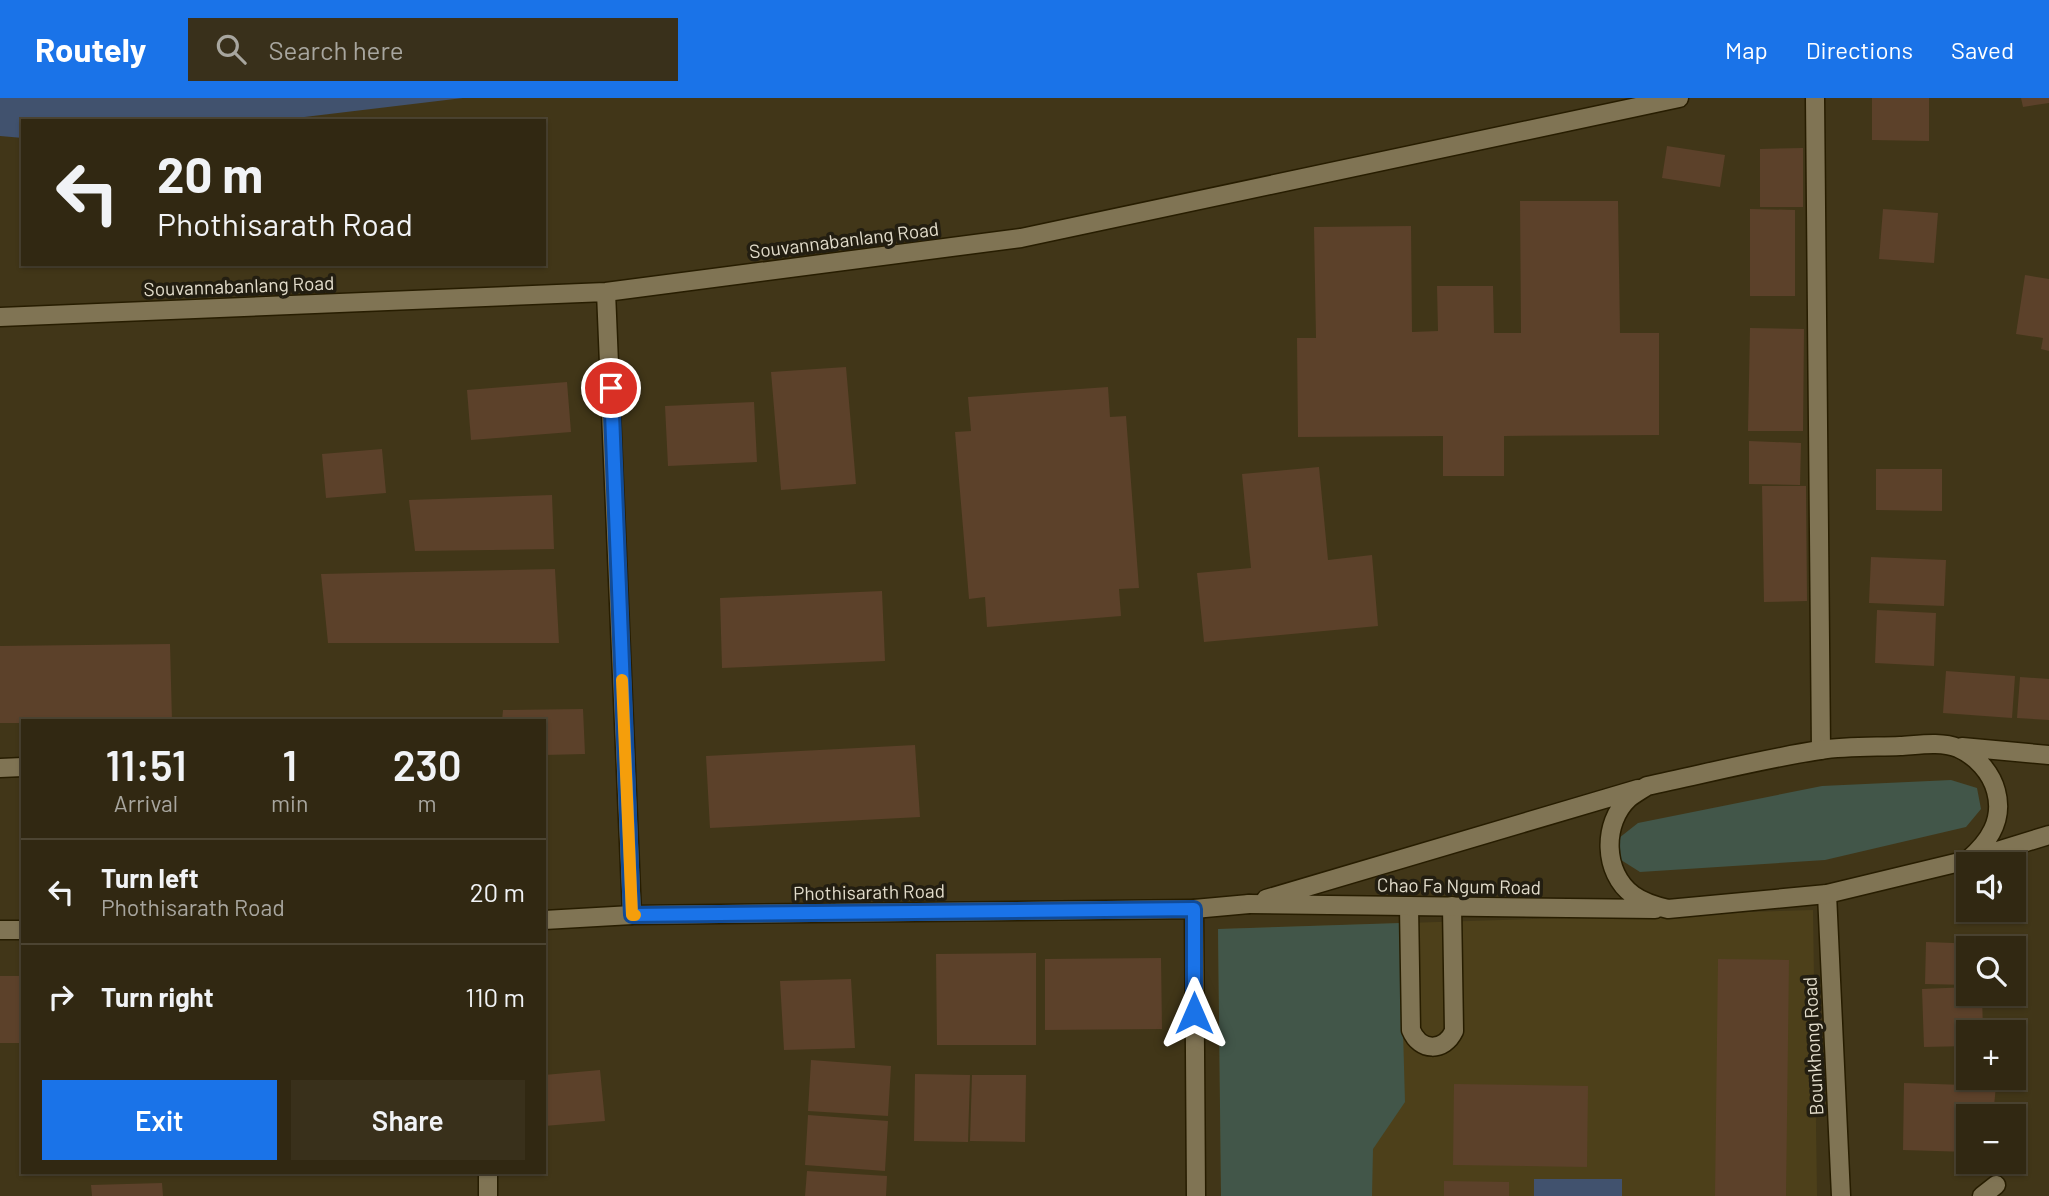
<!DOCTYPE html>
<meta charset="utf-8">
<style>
:root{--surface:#312812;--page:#39301b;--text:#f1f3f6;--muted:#a8a69f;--line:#4c4432;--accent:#1a73e8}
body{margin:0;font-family:Barlow,sans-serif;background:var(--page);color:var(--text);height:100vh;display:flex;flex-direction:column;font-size:26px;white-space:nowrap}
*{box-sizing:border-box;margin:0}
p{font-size:23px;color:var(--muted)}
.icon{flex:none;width:38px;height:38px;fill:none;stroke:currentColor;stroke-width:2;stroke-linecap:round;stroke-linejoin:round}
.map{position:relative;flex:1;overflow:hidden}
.sheet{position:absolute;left:21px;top:621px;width:525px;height:455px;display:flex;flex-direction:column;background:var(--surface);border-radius:0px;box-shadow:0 2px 5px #0004,0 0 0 2px var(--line)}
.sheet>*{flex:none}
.top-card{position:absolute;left:21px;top:21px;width:525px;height:147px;border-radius:0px;box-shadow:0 2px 5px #0004,0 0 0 2px var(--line);background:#312812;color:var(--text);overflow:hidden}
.fabs{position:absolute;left:1956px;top:754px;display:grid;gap:14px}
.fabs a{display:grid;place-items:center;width:70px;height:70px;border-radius:0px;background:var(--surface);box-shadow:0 2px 5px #0004,0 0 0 2px var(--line);font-size:35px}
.pin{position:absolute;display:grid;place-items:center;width:60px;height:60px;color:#fff;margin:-30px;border:4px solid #fff;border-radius:50%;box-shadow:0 2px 7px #0007}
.me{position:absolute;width:77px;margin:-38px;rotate:0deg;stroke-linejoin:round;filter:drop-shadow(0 0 5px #0008)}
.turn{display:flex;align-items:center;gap:24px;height:147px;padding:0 21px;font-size:32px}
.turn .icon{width:91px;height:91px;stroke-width:2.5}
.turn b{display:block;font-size:49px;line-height:60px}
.eta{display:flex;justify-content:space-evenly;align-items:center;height:119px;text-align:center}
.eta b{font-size:42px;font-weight:600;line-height:49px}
.primary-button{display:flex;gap:14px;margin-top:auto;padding:14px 21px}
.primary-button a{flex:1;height:80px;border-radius:0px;background:var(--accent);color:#fff;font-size:28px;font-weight:600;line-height:80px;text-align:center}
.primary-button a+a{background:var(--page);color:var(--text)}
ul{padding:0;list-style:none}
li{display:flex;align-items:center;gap:21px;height:105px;padding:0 21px;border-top:2px solid var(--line)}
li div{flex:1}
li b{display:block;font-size:26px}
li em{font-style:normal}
header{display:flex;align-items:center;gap:42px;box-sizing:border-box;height:98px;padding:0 35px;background:var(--accent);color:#fff}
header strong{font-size:33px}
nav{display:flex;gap:38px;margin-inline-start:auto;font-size:24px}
.search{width:490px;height:63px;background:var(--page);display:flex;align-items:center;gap:18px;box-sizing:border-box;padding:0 24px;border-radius:0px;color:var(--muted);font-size:26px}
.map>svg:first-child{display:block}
.built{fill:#4d401a}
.green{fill:#425649}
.water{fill:#41526e}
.building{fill:#5c412a}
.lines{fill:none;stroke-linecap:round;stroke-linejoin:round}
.lane-casing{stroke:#271d00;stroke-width:21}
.street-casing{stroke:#271d00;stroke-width:21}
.secondary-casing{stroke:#271d00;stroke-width:21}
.lane{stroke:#807454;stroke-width:18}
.street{stroke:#807454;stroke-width:18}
.secondary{stroke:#807454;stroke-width:18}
.route-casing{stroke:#114b97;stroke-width:18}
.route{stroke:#1a73e8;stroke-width:12}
.slow{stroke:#f59e0b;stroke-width:12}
.labels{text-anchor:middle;stroke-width:7;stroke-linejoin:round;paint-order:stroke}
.street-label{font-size:19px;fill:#e2dccb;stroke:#231e11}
</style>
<header>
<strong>Routely</strong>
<div class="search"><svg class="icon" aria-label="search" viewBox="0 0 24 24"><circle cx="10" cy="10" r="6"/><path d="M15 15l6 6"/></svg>Search here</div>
<nav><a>Map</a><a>Directions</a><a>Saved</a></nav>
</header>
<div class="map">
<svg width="2049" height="1098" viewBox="0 0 2049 1098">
<rect width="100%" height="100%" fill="#413618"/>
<path class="built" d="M1813 812 1817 1098H1221L1218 831Z"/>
<path class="green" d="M1951 682 1977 690 1981 711 1966 729 1825 762 1640 774 1621 762 1619 740 1638 725 1822 688Z
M1400 825 1405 1004 1373 1051 1372 1098H1221L1218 831Z"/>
<path class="water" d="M0 0H463L271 23H23V40L0 38Z
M1534 1081H1622V1098H1534Z"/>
<path class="building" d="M1872 0H1929V43L1872 42Z
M2021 0H2049V5L2023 9Z
M1667 48 1725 57 1720 89 1662 80Z
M1803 50V109H1760V51Z
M1520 103H1618L1620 235H1659V337L1504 338V378H1443V338L1298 339 1297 240H1316L1314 129 1411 128 1412 234 1438 233 1437 188H1493L1494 235H1521Z
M1750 111 1795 112V198H1750Z
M1883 111 1938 115 1934 165 1879 161Z
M2025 177 2049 181V253L2041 251 2043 240 2016 236Z
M1750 230 1804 231 1803 333H1748Z
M846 269 856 386 781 392 771 274Z
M567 284 571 334 471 342 467 292Z
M1108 289 1110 319 1126 318 1139 490 1119 491 1121 518 987 529 985 499 969 501 955 334 971 333 968 299Z
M754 304 757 364 668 368 665 308Z
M1749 343 1801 345 1800 387 1749 386Z
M382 351 386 395 326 400 322 356Z
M1319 369 1328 462 1372 457 1378 528 1204 544 1197 475 1251 470 1242 376Z
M1876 371H1942V413L1876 412Z
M1762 388H1806L1807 503 1764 504Z
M552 397 554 451 415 453 409 402Z
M1871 459 1946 462 1944 508 1869 505Z
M555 471 559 545H328L321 476Z
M882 493 885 563 722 570 720 500Z
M1877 512 1936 515 1934 568 1875 565Z
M170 546 172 623H23V625H0V548Z
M1946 573 2015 578 2012 620 1943 615Z
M2020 579 2049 581V622L2017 620Z
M583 611 585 656 544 657V623H502L503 612Z
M915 647 920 719 710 730 706 658Z
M1926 844 1980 846V850H1969V887L1925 886Z
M1036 855V947H937L936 856Z
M1161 860 1162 931 1045 932V861Z
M1718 861 1789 862 1786 1098H1715Z
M0 878H23V945H0Z
M851 881 855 950 784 952 780 883Z
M1969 889V896H1982L1983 934H1969V948L1924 949 1922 891Z
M811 962 891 968 888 1018 808 1013Z
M600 972 605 1023 544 1028V977Z
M915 976 970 977 968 1044 914 1043Z
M972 977H1026L1025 1044 970 1043Z
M1904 985 1996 988 1993 1018H1969V1054L1903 1052Z
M1454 986 1588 988 1587 1069 1453 1067Z
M808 1017 888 1023 885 1073 805 1067Z
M807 1073 887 1078 886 1098H805Z
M1444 1083 1509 1084V1098H1444Z
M162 1085 163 1098H92L91 1087Z"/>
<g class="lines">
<g class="lane-casing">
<path id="lane" d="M0 670 23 669
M1409 808 1411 932C1420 954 1444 954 1454 933L1452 808
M1982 1098 1996 1087"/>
</g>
<g class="street-casing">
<path id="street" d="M1815 0 1821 652
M606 194 632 817
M0 219 606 194 1021 140 1679 0
M1827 796 1841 1098
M1194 811 1249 806
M488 1098V1074"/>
</g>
<g class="secondary-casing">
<path id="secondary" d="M1962 649 2049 657
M1968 762C1989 744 2004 722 1996 693 1991 674 1976 658 1958 650 1941 643 1918 647 1900 648 1874 649 1846 648 1820 652 1762 661 1704 676 1647 688 1641 692 1634 696 1629 700 1602 725 1603 775 1633 797 1644 805 1655 808 1668 811L1827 796 1968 762 2049 737
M1266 801 1638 691
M1249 806 1655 811
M544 822 632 817 1194 811 1196 1098
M0 832H23"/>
</g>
<use href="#lane" class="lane"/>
<use href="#street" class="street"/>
<use href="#secondary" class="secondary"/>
</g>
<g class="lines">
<g class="route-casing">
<path id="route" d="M611 290 632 817 1194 811V915"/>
</g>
<use href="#route" class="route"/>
<path class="slow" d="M622 582 632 817H635"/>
</g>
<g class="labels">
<g class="street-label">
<text transform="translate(844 142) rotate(-7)" y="7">Souvannabanlang Road</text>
<text transform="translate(239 188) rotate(-2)" y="7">Souvannabanlang Road</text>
<text transform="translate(1459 788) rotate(1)" y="7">Chao Fa Ngum Road</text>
<text transform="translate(869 794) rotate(-1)" y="7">Phothisarath Road</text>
<text transform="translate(1813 948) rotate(-93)" y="7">Bounkhong Road</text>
</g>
</g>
</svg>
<div class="fabs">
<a><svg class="icon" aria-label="sound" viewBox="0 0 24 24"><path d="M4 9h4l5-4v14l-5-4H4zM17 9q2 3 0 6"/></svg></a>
<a><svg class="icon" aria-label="search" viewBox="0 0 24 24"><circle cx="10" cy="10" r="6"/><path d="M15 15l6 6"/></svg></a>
<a>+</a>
<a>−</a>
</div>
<div class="pin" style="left:611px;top:290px;background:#d93025"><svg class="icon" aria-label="arrive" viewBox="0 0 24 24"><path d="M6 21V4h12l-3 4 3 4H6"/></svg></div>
<svg class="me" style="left:1194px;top:915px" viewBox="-20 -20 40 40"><path d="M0-17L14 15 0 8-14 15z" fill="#1a73e8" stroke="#fff" stroke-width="4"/></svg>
<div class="top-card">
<div class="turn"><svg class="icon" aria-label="left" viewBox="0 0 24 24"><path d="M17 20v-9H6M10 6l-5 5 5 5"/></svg><div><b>20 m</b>Phothisarath Road</div></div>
</div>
<section class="sheet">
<div class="eta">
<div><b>11:51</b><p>Arrival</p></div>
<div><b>1</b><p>min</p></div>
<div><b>230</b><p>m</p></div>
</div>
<ul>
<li><svg class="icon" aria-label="left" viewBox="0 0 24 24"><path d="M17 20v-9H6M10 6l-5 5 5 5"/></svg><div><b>Turn left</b><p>Phothisarath Road</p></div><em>20 m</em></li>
<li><svg class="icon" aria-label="right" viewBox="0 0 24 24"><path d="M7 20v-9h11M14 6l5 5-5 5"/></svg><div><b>Turn right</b></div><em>110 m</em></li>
</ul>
<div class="primary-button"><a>Exit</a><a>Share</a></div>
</section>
</div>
